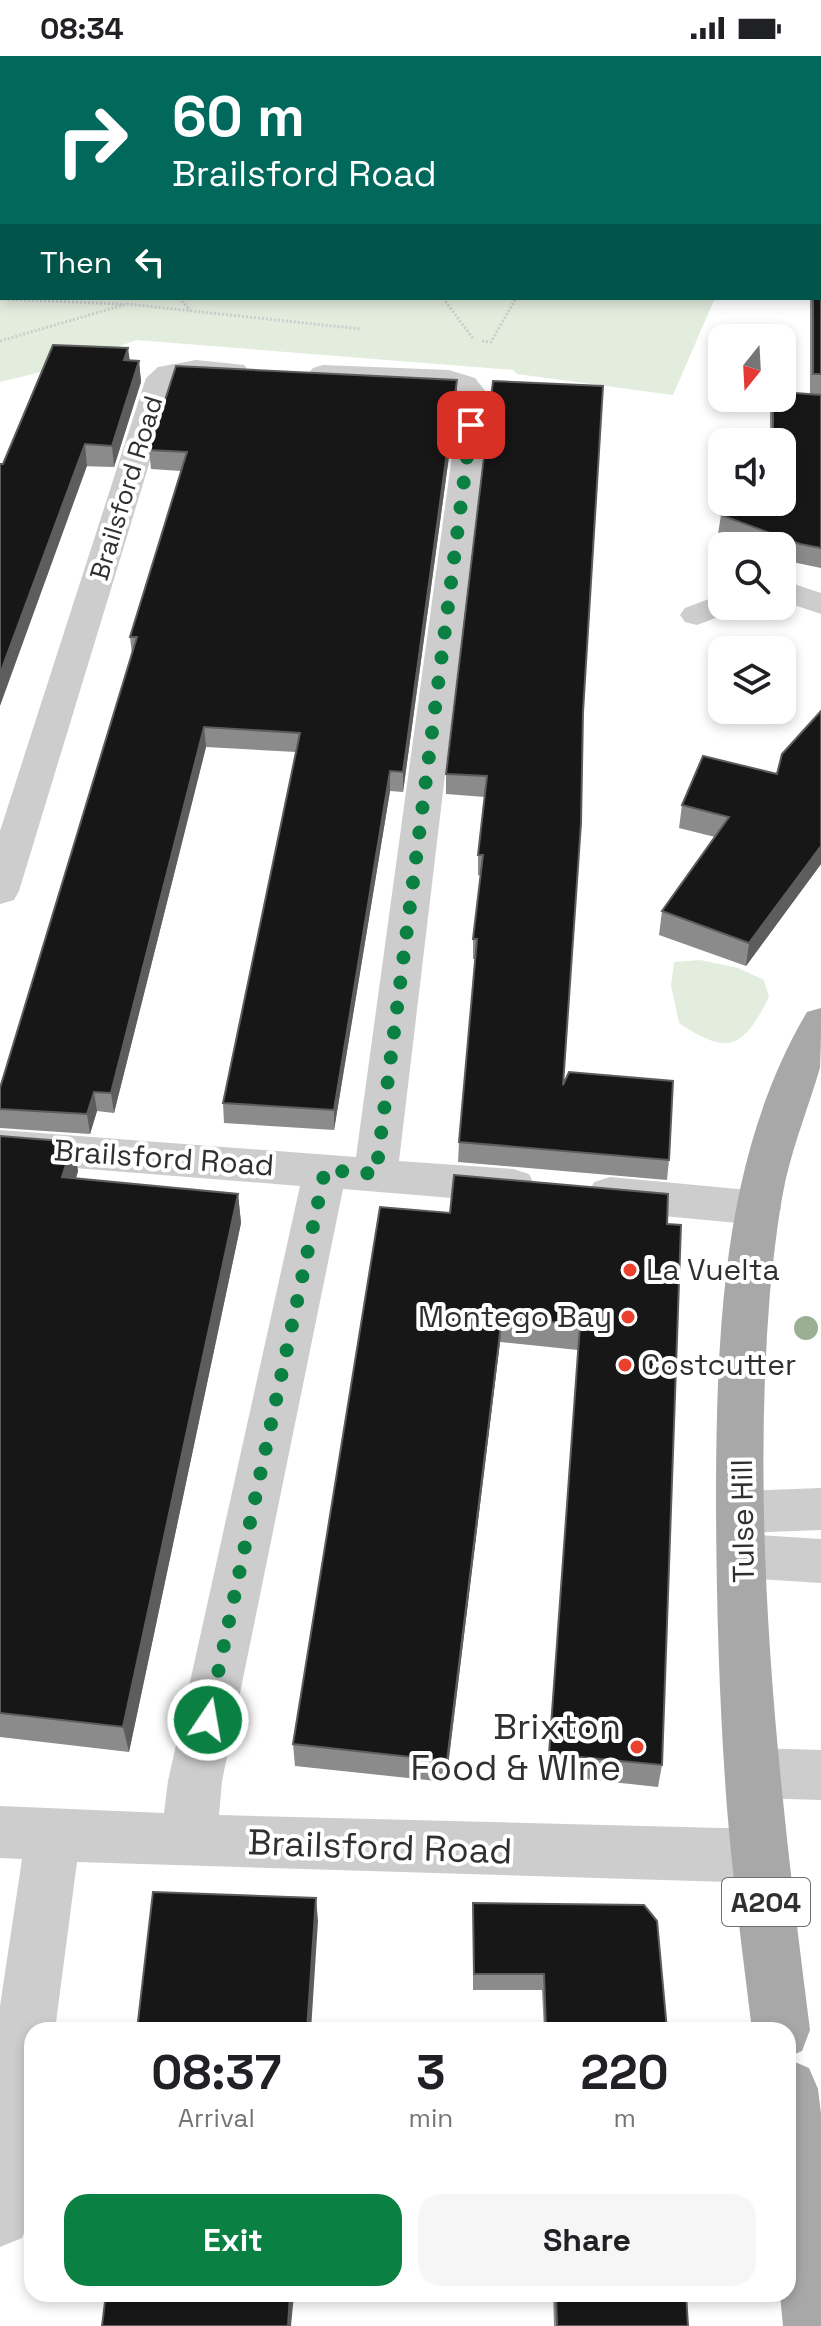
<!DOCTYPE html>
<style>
:root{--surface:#fff;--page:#f6f6f6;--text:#202124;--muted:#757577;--accent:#0b8043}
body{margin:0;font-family:"Space Grotesk",sans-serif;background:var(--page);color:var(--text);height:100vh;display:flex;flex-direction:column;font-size:30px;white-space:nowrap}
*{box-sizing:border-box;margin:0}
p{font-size:26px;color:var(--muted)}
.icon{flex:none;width:44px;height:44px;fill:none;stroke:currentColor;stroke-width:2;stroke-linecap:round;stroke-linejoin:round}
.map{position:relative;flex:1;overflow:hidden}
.side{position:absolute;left:24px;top:1966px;width:772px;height:280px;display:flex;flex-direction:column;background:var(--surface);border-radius:24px;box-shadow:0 4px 12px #0003}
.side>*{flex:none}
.hud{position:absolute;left:0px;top:0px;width:822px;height:244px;box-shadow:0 4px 12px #0003;background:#00695c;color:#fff;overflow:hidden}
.needle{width:52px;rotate:198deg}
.buttons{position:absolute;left:708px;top:268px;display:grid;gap:16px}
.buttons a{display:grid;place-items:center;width:88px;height:88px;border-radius:16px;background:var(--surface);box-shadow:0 4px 12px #0003;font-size:40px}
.pin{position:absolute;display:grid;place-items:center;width:68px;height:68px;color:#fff;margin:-34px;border-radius:16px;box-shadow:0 4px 12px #0006}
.me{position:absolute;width:88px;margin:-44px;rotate:12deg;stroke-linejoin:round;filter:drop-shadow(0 0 6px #0008)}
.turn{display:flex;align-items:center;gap:28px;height:168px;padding:0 40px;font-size:36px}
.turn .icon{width:104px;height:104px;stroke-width:2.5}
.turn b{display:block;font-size:56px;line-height:68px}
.then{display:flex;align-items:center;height:76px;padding:0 40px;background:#0003;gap:16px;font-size:30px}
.eta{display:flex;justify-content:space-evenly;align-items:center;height:136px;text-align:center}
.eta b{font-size:48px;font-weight:800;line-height:56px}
.cta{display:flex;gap:16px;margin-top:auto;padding:16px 40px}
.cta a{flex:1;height:92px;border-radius:24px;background:var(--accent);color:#fff;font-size:32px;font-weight:800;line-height:92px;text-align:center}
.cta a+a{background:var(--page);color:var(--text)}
.status{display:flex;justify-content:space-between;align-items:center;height:56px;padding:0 40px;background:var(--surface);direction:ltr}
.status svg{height:22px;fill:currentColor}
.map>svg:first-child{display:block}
.green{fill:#e3edde}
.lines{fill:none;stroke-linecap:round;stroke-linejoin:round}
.path{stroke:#cdcdcd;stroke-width:3;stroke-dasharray:2 2;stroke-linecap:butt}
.minor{fill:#cdcdcd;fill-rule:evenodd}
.major{fill:#a8a8a8;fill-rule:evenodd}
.tree{fill:#9baf93}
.wall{fill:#8b8b8b}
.shaded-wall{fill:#5d5d5d}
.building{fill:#171717;stroke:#5d5d5d;stroke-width:2}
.route{stroke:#0b8043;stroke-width:14;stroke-dasharray:0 25.2}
.poi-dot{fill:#ea412f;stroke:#fff;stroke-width:3}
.labels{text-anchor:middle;stroke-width:8;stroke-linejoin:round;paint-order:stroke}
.far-street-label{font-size:26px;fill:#303030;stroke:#fff}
.shield{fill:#fff;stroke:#6e6e6e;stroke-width:2}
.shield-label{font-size:28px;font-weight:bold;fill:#303030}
.street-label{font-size:30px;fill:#303030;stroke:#fff}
.poi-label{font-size:30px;fill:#303030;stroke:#fff;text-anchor:start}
.near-poi-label{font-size:36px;fill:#303030;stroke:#fff;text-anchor:end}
.near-street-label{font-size:36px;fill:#303030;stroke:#fff}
</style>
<div class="status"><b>08:34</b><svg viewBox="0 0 49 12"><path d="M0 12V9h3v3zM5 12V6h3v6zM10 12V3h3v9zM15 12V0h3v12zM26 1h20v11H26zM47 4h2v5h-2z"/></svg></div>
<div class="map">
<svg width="821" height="2270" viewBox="0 0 821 2270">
<rect width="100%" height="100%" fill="#fff"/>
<path class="green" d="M0 0H718L720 2H2V242H715L673 339 517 318 513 314 136 284 70 309 0 326Z
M700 904 738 912 764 924 769 941C743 993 728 1000 679 967L671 929 674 906Z"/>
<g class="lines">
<path class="path" d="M179 242 191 255
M443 242 474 284
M0 243 123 248
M0 285 127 248 361 273
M482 285 491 286 516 242"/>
<path class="minor" d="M196 304 244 309 249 315 244 321C222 327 196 315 174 326L19 835 14 844 0 848V775L146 322 158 311Z
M323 309 449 314 475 322 490 341 399 1105 513 1113 529 1118 535 1130 529 1142 513 1147 343 1133 222 1725 219 1759 760 1773 780 1781 788 1800 780 1819 760 1827 77 1806 55 1974H32L31 2160 22 2182 0 2191V1950L22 1803 0 1802V1750L164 1757 168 1725 300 1130 0 1106V1074L356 1101 460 341 448 332 313 324 308 318 313 312Z
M782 524 821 537V558L782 545Z
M722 538V550H737L734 555 697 569 685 566 680 559 685 552Z
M610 1121 759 1135 775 1140 781 1152 775 1164 759 1169 610 1155 594 1150 588 1138 594 1126Z
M821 1432V1474L741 1477 723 1471 716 1456 723 1441 741 1435Z
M742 1478 821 1483V1527L742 1522 724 1515 717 1500 724 1485Z
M752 1692 821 1694V1744L752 1742 733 1735 725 1717 733 1699Z"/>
<path class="major" d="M821 952C821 970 821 995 820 1012 809 1049 795 1084 786 1122 778 1159 774 1198 770 1236 750 1482 779 1731 810 1974L802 1995 788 2001V1974H752C743 1900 733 1826 727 1752 719 1645 716 1538 716 1431 717 1271 723 1098 807 956Z
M788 2003 809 2012 818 2033 821 2058V2270H783L780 2238H788Z"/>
</g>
<circle class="tree" cx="806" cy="1272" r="12"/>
<path class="wall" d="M821 190V512L797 507 782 502V490H751L718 478 721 459 782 446V386H770V354L772 342H782L810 338V242H820Z
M130 305H139L141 326 114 411 3 408Z
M457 324V342L403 736 390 735 334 1074 224 1067 223 1047 296 696 206 691 114 1057 97 1055 90 1078 0 1072V1032L132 598 130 581 181 415 151 413 149 394Z
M821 655V808L746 910 659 879 662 855 715 781 679 772 682 749 777 718Z
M583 656 563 1029 669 1104 667 1124 458 1106 459 1086 476 903H473V883L481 820 478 819V799L485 741 446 738V718Z
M0 1080 73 1086 78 1115 76 1123 238 1138 241 1167 129 1696 0 1681Z
M450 1157 667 1168 662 1709 658 1731 547 1719 578 1294 500 1286 446 1726 295 1710 293 1688Z
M473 1847 667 1974H544L542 1934H473Z
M553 2238H686L688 2270H554Z"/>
<path class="shaded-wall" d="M820 100H821L820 123Z
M128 292 131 313 124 304Z
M139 305 141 326 114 411 112 390Z
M457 324V342L403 736V716Z
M85 388 87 410 0 650V618Z
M204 671 206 691 114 1057 111 1037Z
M390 715V735L334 1074V1054Z
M821 790V808L746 910 749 887Z
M94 1036 97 1055 90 1078 87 1058Z
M73 1086 78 1115 67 1150 62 1121Z
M238 1138 241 1167 129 1696 123 1671Z
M502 1261 500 1286 446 1726 447 1705Z
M316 1842 318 1865 311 1974H307Z
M290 2238H294L291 2270H288Z"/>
<path class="building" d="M818 0H821L820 100V2H818Z
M820 190H821V318H813V242H820Z
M53 289 128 292 124 304 139 305 112 390 85 388 0 618V408H3Z
M176 310 457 324 403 716 390 715 334 1054 223 1047 300 677 204 671 111 1037 94 1036 87 1058 0 1053V1032L137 581H130L187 396 149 394Z
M493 325 603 330 583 656 581 767 563 1029 569 1016 673 1025 669 1104 459 1086 477 883H473L483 799H478L487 720 446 718Z
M782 336 821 339V492L800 488 721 459 733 446H782V386H773V342H782Z
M821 655V790L749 887 662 855 729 761 682 749 703 700 777 718 782 698Z
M0 1080 73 1086 62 1121 238 1138 123 1671 0 1657Z
M454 1119 668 1138 667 1168 681 1169 662 1709 549 1698 580 1269 502 1261 447 1705 293 1688 380 1151 450 1157Z
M153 1836 316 1842 307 1974H137Z
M473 1847 644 1849 657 1865 667 1974H546L544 1918H474Z
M106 2238H290L288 2270H102Z
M556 2238H686L688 2270H557Z"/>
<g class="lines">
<path class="route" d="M208 1664 325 1114 376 1118 471 369"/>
</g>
<g class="poi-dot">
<circle cx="630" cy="1214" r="8"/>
<circle cx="628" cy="1261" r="8"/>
<circle cx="625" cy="1309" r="8"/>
<circle cx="637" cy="1691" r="8"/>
</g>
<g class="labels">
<g class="far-street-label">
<text transform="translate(126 432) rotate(-73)" y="9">Brailsford Road</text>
</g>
<rect class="shield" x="722" y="1822" width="88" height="48" rx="6"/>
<g class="shield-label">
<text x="766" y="1856">A204</text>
</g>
<g class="street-label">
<text transform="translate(164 1102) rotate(4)" y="10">Brailsford Road</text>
<text transform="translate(743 1465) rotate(-91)" y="10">Tulse Hill</text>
</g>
<g class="poi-label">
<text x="646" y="1224">La Vuelta</text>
<text x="612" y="1271" text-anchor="end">Montego Bay</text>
<text x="641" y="1319">Costcutter</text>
</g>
<g class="near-poi-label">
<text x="621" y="1683">Brixton<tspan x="621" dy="41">Food &amp; WIne</tspan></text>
</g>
<g class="near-street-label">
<text transform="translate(380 1790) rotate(2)" y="13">Brailsford Road</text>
</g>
</g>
</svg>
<div class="buttons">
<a><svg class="needle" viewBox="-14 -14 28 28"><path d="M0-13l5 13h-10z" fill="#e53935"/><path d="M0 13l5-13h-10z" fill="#757577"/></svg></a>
<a><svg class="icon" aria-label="sound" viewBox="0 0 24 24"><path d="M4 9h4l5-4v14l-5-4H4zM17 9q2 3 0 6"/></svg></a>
<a><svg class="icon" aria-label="search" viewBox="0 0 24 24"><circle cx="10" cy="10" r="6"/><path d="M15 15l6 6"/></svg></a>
<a><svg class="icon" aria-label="layers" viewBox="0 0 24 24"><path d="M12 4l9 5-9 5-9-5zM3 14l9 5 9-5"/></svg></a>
</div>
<div class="pin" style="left:471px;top:369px;background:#d93025"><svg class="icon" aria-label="arrive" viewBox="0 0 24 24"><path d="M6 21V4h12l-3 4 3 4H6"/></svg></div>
<svg class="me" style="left:208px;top:1664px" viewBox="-20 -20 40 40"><circle r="17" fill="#0b8043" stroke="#fff" stroke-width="3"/><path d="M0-11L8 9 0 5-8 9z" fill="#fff"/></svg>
<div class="hud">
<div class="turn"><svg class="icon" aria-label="right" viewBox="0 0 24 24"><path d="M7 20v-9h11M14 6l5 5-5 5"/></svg><div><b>60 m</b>Brailsford Road</div></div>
<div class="then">Then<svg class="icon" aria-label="left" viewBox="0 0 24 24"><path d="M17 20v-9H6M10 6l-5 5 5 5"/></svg></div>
</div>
<section class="side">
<div class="eta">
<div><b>08:37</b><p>Arrival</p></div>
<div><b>3</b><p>min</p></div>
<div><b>220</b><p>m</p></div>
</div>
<div class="cta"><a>Exit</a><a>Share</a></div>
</section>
</div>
